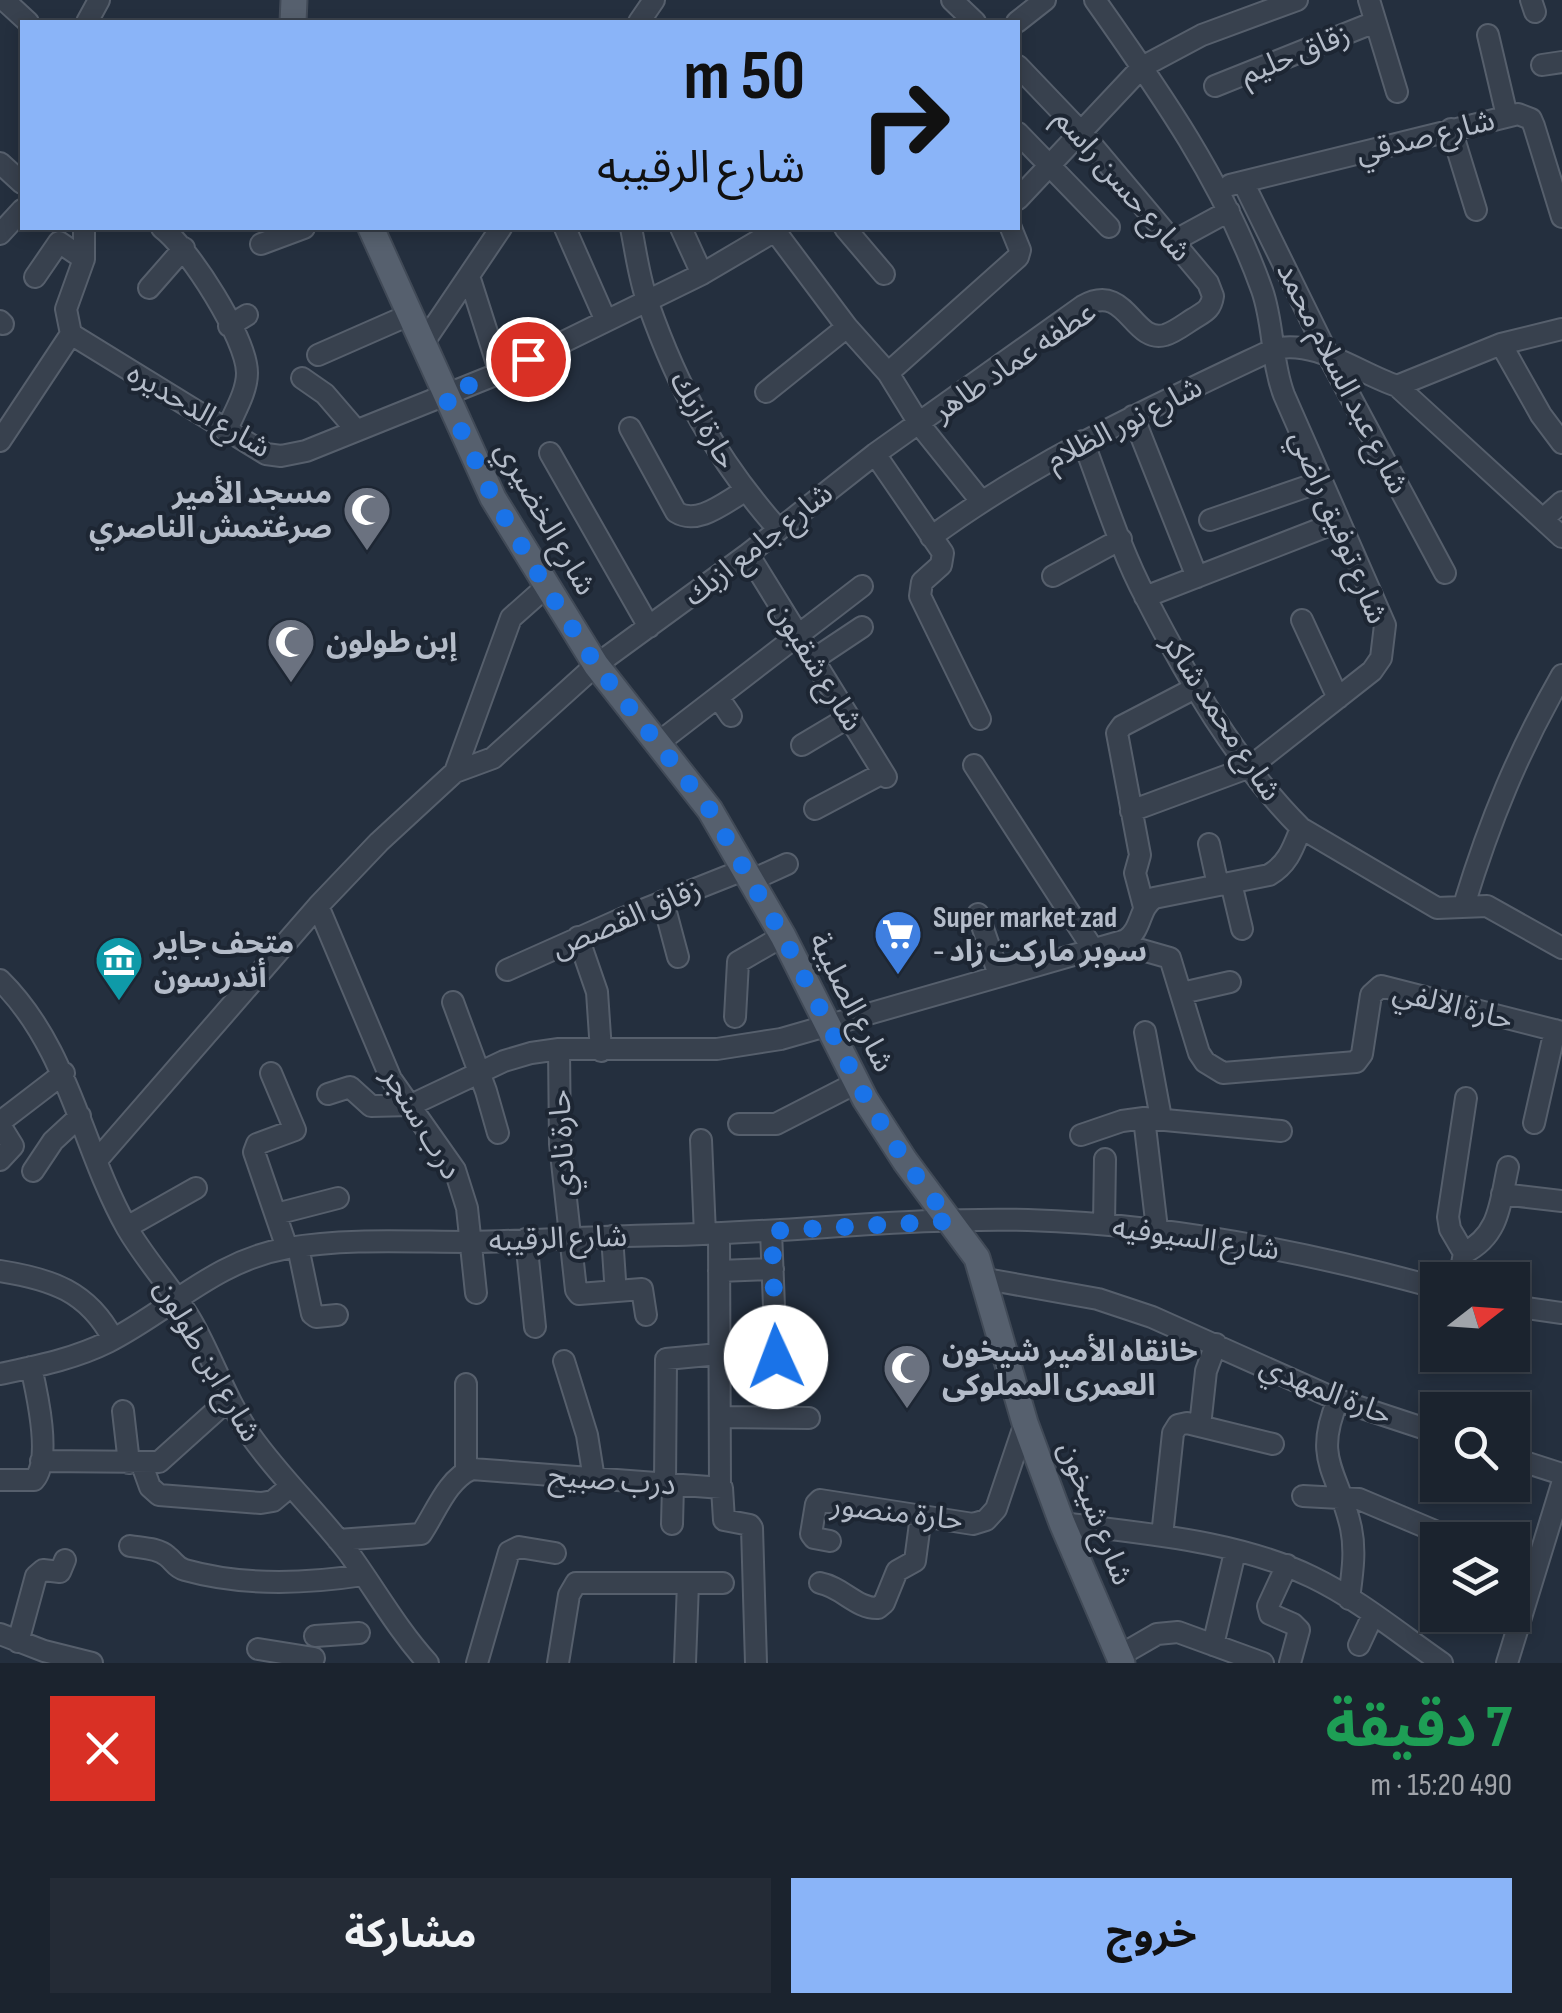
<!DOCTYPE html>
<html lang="ar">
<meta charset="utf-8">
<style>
:root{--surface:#1b232e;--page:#242b36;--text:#f1f3f6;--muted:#a0a4aa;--line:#39404a;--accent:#8ab4f8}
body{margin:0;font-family:"Sofia Sans Condensed","Noto Sans Arabic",sans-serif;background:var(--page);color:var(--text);direction:rtl;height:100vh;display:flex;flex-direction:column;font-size:38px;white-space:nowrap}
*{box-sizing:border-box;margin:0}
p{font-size:32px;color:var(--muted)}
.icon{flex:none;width:55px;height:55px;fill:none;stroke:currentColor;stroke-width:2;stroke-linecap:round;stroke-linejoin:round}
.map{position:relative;height:1663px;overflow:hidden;direction:ltr}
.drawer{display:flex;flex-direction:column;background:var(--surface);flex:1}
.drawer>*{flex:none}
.guide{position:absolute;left:20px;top:20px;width:1000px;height:210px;border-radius:0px;box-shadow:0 5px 15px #0003,0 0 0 2px var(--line);direction:rtl;background:#8ab4f8;color:#111;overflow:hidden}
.needle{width:65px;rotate:73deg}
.controls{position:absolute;left:1420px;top:1262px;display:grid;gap:20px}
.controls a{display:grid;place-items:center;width:110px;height:110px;border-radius:0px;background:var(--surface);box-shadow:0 5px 15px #0003,0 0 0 2px var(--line);font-size:50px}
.pin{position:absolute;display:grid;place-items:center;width:85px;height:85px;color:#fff;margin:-42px;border:5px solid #fff;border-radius:50%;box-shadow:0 2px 10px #0007}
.me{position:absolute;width:110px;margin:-55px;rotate:358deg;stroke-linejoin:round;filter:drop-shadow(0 0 8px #0008)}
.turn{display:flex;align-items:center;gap:35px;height:210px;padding:0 50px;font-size:45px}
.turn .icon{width:130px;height:130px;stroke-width:2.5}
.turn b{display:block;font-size:70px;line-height:85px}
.round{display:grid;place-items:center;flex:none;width:105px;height:105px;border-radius:0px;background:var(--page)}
.headline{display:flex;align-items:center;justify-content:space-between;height:170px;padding:0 50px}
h1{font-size:60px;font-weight:700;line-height:75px;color:#1e9e55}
.primary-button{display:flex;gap:20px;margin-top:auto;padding:20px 50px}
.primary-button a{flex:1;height:115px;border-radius:0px;background:var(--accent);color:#111;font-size:40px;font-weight:700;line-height:115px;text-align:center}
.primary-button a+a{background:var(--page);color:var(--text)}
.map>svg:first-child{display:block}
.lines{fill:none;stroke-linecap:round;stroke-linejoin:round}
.minor-casing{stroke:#565f6c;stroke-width:24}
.major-casing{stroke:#414a57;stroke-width:29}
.minor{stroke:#38414e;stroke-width:20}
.major{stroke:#56606e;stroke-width:25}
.route{stroke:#1a73e8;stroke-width:18;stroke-dasharray:0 32.4}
.labels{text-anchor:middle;stroke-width:8;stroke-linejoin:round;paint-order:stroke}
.street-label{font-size:30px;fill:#b4bcc9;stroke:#1d2633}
.poi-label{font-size:30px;font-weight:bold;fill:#b4bcc9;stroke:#1d2633;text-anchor:start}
</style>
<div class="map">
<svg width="1562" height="1663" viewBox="0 0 1562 1663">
<rect width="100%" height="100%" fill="#242f3e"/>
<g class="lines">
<g class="minor-casing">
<path id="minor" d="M4 0 28 22
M952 0 975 22
M1095 0C1160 92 1224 183 1262 290 1274 324 1271 361 1284 395L1385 625 1381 658 1372 671 1250 767 1131 811
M1369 0 1397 92
M1531 0 1535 12
M87 22 99 0
M639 22 654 0
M1017 22 1045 0
M1488 35 1507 116
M1542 65 1562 62
M1215 86 1375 22
M1451 129 1476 210
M1018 133 1109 227
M0 163 22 183
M1243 182 1328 355 1445 573
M1230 185 1518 114 1531 119 1534 126 1562 217
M1018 199 1142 67 1202 35 1297 0
M162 228C189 248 247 339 247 373 247 393 233 414 226 432
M565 228 606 321
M631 228C636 252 639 279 648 303 678 389 717 460 778 529
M681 228 702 274
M845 228 884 274
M775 231 847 327 888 373 920 425 981 501
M0 234 22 210
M1172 242 1229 211
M261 244 304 228
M469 276 500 373
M35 277 59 242 84 259
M149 288 184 248
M0 321 3 324
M229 326 247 315
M71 334 266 454 281 456 306 451 500 373 702 274 780 228
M71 334 66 309 84 259V228
M1501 344 1541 415 1562 443
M422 345 501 228
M318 355 409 315
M888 373 1018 257 1020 250 1011 228
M302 378 325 394 356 430
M1397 386 1562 537
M766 392 847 327
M1133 416 1197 577
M630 428 676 512C698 526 725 502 745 491
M0 441 71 334
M1083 441C1103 493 1120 549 1146 598 1187 678 1237 764 1301 828L1437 908 1487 906 1562 948
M550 453 649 627
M875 454 943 553 941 565 922 582 920 596 980 719
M1543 519 1562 502
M1210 520 1320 482
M931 537C1037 459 1156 405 1274 349 1316 339 1356 372 1397 386L1501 344 1562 329
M748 554 886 777
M1053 576 1121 539
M1145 597 1338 522
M1302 620 1338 698
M814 659 862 627
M718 697 731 716
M658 743 862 586
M802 745 849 717
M974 765 1093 949
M455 772 493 758 596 665 748 554 875 454 1083 306C1127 281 1132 344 1165 335 1175 332 1185 324 1193 319 1204 312 1211 310 1213 296L1208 283 1081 132 1018 66
M815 809 883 773
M1209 844 1218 885
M752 880 787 864
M1231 883 1242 929
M663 901 678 957
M1464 905C1490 820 1518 752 1562 675
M318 906 391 1079 455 1170 467 1208 476 1293
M1144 907 1135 873 1140 855 1117 733 1122 726 1197 687
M978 914 999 975
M578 937 597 992 601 1051
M1126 940 1135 948 1170 958 1199 1053 1205 1062 1223 1073 1356 1062 1362 1054 1371 995 1381 986 1562 1032
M507 970 635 913 746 869
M0 980C69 1048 81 1146 127 1228 146 1261 173 1289 192 1322 213 1359 226 1400 251 1436 280 1477 317 1512 348 1552 375 1589 397 1629 428 1663
M1182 993 1230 982
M453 1002 486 1091 498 1133
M735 1017 738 962 783 936
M1145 1032 1161 1118
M559 1049 560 1144 576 1290 579 1294 642 1289 646 1315
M271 1073 295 1130 257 1144 254 1152 287 1248
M328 1094 350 1087 371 1106 411 1105 504 1061 531 1053 559 1049H717L781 1039 1126 940C1143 928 1138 909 1154 898L1269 875C1288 864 1293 848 1301 828
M1144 1118 1157 1229
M0 1122 64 1073
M1534 1123 1555 1030
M739 1124H776L856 1083
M0 1125 13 1146 0 1160
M1081 1135 1122 1121 1144 1118 1281 1131
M701 1140 705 1234
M98 1159 318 906 379 842 455 772 511 618 546 587
M33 1171 53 1141 80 1116
M1502 1194 1562 1201
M276 1214 338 1198
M1104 1224 1105 1159
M127 1227 196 1188
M771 1231 776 1357
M719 1234 720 1488
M612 1236 615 1280
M526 1239 535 1327
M298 1247 312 1314 316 1317 337 1315
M1464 1253C1500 1235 1500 1203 1508 1167
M0 1271C51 1279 88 1291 113 1339
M719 1271 773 1269
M986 1279 1098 1299 1152 1317 1338 1400 1438 1433
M1459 1280 1464 1253 1450 1229 1448 1217 1466 1098
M1512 1306 1562 1313
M719 1349 775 1350
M564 1361 587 1435 594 1479
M0 1374C37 1366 74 1359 108 1342 171 1310 214 1261 288 1248 348 1238 409 1242 469 1242 535 1241 600 1236 666 1235 787 1233 907 1217 1028 1220 1167 1224 1304 1251 1438 1288
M466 1384V1471
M1338 1400C1312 1461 1339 1472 1351 1528 1356 1552 1352 1575 1349 1599
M123 1411 129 1463
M720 1417 809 1418
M1200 1426 1206 1371 1216 1344
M1512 1458 1562 1474
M41 1461 159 1462 228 1400
M141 1462 150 1487 159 1495 261 1503 273 1501 291 1486
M0 1480H34C52 1460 37 1393 31 1367
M665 1484 666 1359 719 1354
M1303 1496 1359 1499 1442 1534 1449 1540
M1062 1523C1145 1534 1236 1540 1312 1577 1358 1599 1400 1634 1442 1663
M672 1524 673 1485
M1162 1536 1173 1433 1178 1425 1187 1423 1273 1444
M338 1540 421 1534C435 1514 447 1479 472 1469L722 1488 724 1520 750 1525 752 1528 756 1663
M830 1541 814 1538 811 1534 816 1504 820 1500 973 1524 986 1520 996 1509 1025 1423
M130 1546C142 1548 158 1548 167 1556 175 1562 175 1567 185 1570 242 1586 305 1584 363 1575
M1287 1565 1268 1606 1270 1614 1293 1624 1299 1630 1290 1663
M820 1583C842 1587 857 1609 878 1608L884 1603 897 1571 915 1561 921 1516
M0 1634 44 1651 92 1663
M315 1636 359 1633
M18 1642 36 1576 43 1570 60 1572 65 1560
M1213 1645 1235 1552
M1359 1645 1373 1615
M258 1649 314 1658
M1119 1656 1157 1634 1178 1632 1263 1663
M477 1663 509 1552 519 1547 555 1553
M558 1663 569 1595 576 1583H723
M685 1663 688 1583
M1507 1663 1562 1484"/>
</g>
<g class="major-casing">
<path id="major" d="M293 22 294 0
M371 228 493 498 596 665 710 810 783 936 865 1099 905 1161 977 1258 1025 1423 1062 1523 1122 1663"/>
</g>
<use href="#minor" class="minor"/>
<use href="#major" class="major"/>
</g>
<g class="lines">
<path class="route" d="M528 359 445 396 493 498 546 587 596 665 710 810 783 936 866 1099 905 1161 950 1221 772 1231 776 1357"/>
</g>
<defs>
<g id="mosque-pin" transform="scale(2.5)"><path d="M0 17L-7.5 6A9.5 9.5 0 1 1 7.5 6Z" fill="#6b7280" stroke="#1d2633"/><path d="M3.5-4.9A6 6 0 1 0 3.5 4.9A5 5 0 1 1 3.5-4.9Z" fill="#fff"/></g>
<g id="supermarket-pin" transform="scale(2.5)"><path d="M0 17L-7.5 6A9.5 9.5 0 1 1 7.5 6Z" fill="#3f7fe0" stroke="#1d2633"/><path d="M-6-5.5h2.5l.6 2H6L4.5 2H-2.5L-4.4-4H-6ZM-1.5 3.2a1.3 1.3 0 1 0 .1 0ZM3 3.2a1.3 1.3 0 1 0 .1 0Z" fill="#fff"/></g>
<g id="museum-pin" transform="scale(2.5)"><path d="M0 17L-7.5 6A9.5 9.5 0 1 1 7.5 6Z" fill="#0f9aa8" stroke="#1d2633"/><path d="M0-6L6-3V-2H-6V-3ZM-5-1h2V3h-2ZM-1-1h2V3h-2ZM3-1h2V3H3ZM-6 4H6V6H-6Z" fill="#fff"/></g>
</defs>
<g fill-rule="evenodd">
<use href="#mosque-pin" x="367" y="510"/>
<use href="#mosque-pin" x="291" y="642"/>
<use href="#supermarket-pin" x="898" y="934"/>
<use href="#museum-pin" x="119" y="960"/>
<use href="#mosque-pin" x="907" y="1368"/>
</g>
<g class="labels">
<g class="street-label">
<text transform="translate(1295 54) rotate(-22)" y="10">زقاق حليم</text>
<text transform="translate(1425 136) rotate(-14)" y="10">شارع صدقي</text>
<text transform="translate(1123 185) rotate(49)" y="10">شارع حسن راسم</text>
<text transform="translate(1014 361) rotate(-34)" y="10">عطفه عماد طاهر</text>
<text transform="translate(1343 378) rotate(63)" y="10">شارع عبد السلام محمد</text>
<text transform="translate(199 410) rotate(30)" y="10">شارع الدحديره</text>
<text transform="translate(704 420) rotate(61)" y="10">حارة ازبك</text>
<text transform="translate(1124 423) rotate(-27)" y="10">شارع نور الظلام</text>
<text transform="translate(546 518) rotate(60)" y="10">شارع الخضيري</text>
<text transform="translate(1339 527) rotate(67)" y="10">شارع توفيق راضي</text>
<text transform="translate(758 544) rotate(-38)" y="10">شارع جامع ازبك</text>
<text transform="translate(817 666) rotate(58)" y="10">شارع شقبون</text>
<text transform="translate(1222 717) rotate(57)" y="10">شارع محمد شاكر</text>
<text transform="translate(626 918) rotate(-23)" y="10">زقاق القصص</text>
<text transform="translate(852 1002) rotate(63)" y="10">شارع الصليبة</text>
<text transform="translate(1453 1005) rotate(14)" y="10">حارة الالفي</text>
<text transform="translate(422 1123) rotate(59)" y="10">درب سنجر</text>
<text transform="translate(562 1143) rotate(-93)" y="10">حارة نادي</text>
<text transform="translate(558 1238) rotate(-2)" y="10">شارع الرقيبه</text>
<text transform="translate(1196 1238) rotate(8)" y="10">شارع السيوفيه</text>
<text transform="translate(208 1360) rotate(60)" y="10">شارع ابن طولون</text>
<text transform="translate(1326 1390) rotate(22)" y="10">حارة المهدي</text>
<text transform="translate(612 1480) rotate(4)" y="10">درب صبيح</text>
<text transform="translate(897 1512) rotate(7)" y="10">حارة منصور</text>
<text transform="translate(1096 1513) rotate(68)" y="10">شارع شيخون</text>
</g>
<g class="poi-label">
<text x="332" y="503" text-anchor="end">مسجد الأمير<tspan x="332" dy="34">صرغتمش الناصري</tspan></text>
<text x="326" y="652">إبن طولون</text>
<text x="933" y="927">Super market zad<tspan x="933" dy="34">- سوبر ماركت زاد</tspan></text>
<text x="154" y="953">متحف جاير<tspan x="154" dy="34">أندرسون</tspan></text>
<text x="942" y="1361">خانقاه الأمير شيخون<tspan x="942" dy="34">العمرى المملوكى</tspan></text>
</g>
</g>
</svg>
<div class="controls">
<a><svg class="needle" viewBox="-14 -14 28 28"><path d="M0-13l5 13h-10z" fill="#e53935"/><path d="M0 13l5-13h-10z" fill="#a0a4aa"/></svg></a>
<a><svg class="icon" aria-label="search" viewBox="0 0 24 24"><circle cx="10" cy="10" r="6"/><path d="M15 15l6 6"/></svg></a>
<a><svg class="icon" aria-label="layers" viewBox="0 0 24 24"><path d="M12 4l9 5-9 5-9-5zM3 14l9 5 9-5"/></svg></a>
</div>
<div class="pin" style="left:528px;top:359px;background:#d93025"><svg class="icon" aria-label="arrive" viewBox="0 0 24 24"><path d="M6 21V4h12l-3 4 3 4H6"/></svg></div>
<svg class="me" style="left:776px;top:1357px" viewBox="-20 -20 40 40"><circle r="19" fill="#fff"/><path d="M0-13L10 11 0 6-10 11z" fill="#1a73e8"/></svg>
<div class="guide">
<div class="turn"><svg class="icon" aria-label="right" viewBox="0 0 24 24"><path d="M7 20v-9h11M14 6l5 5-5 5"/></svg><div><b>50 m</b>شارع الرقيبه</div></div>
</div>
</div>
<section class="drawer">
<div class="headline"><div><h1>7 دقيقة</h1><p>490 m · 15:20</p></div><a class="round" style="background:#d93025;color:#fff"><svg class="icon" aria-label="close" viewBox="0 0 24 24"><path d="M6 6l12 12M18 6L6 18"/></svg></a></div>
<div class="primary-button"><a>خروج</a><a>مشاركة</a></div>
</section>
